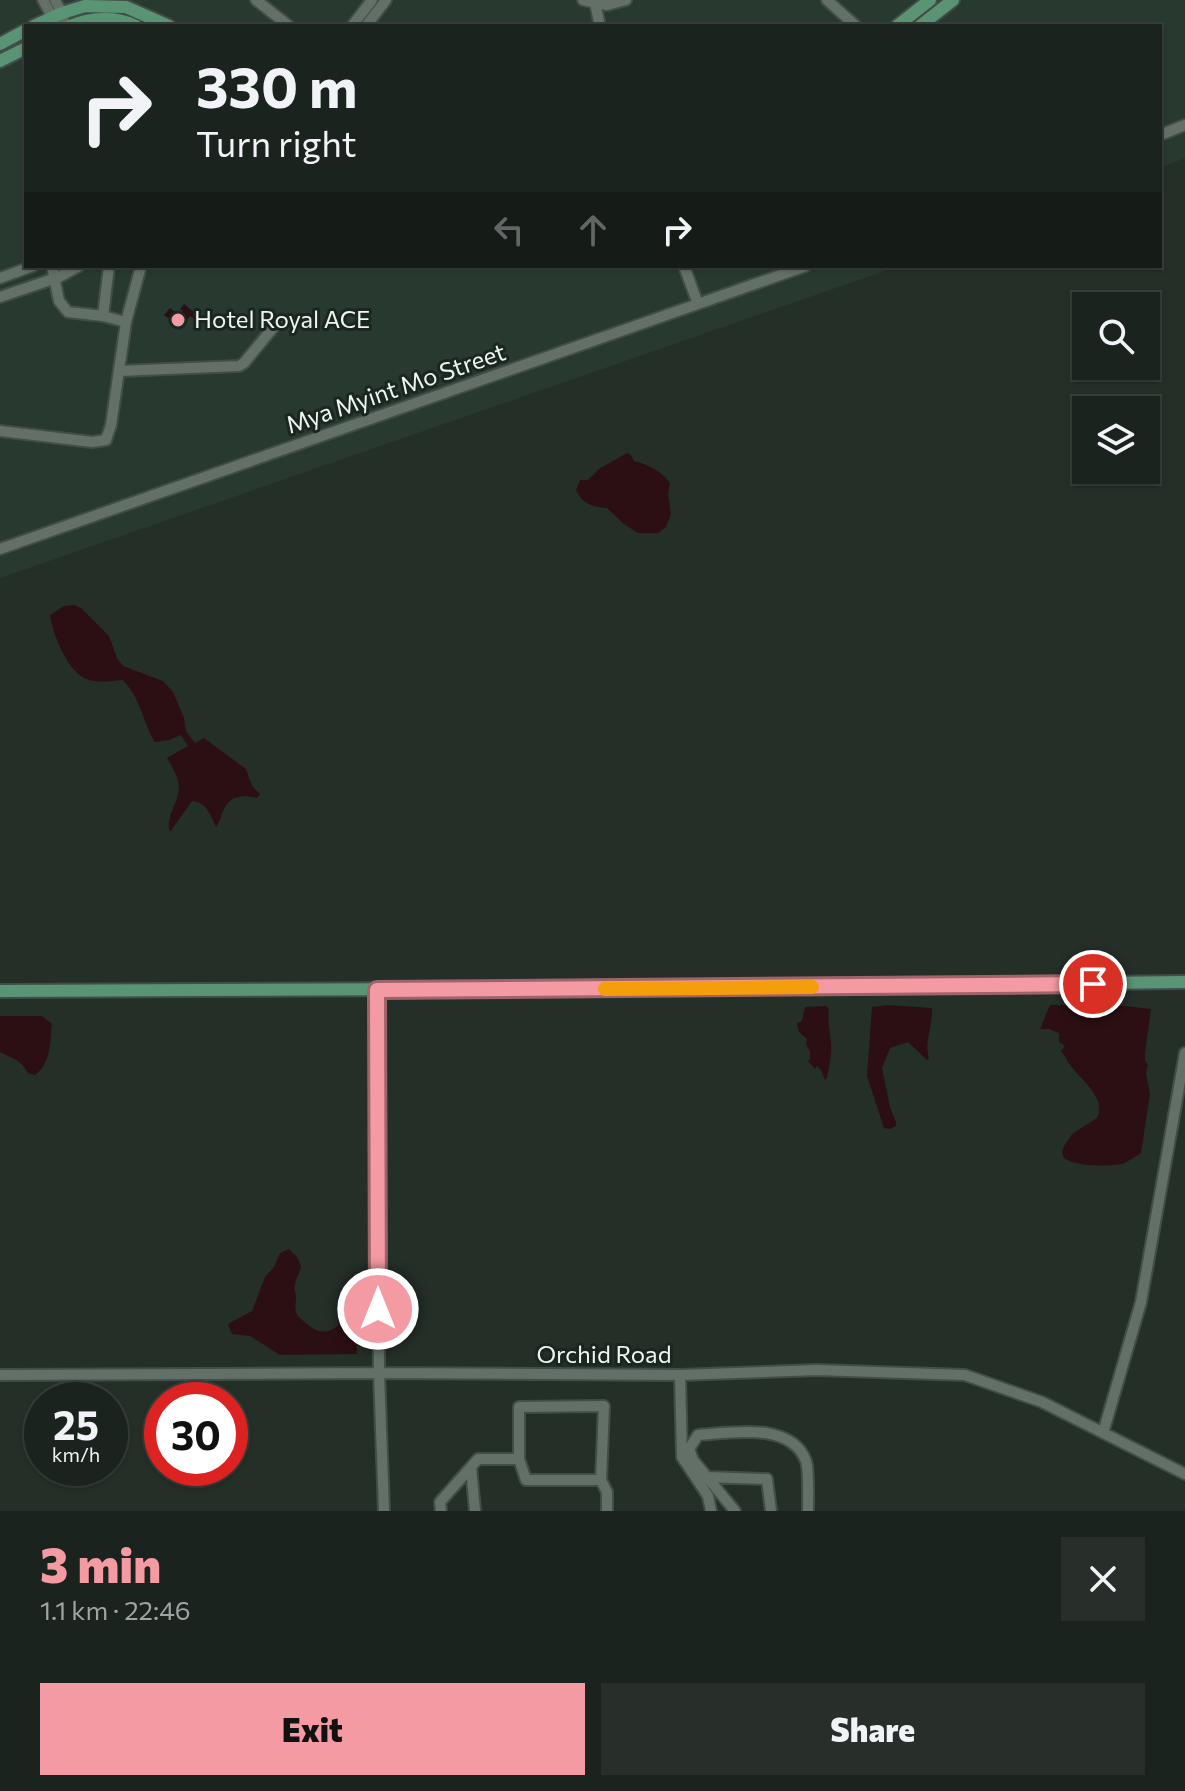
<!DOCTYPE html>
<meta charset="utf-8">
<style>
:root{--surface:#1b231e;--page:#282f2b;--text:#f1f3f6;--muted:#a0a4a4;--line:#39403c;--accent:#f49aa2}
body{margin:0;font-family:Commissioner,sans-serif;background:var(--page);color:var(--text);height:100vh;display:flex;flex-direction:column;font-size:30px;white-space:nowrap}
*{box-sizing:border-box;margin:0}
p{font-size:26px;color:var(--muted)}
.icon{flex:none;width:44px;height:44px;fill:none;stroke:currentColor;stroke-width:2;stroke-linecap:round;stroke-linejoin:round}
.map{position:relative;height:1511px;overflow:hidden}
.panel{display:flex;flex-direction:column;background:var(--surface);flex:1}
.panel>*{flex:none}
.hud{position:absolute;left:24px;top:24px;width:1138px;height:244px;border-radius:0px;box-shadow:0 2px 6px #0004,0 0 0 2px var(--line);background:#1b231e;color:var(--text);overflow:hidden}
.buttons{position:absolute;left:1072px;top:292px;display:grid;gap:16px}
.buttons a{display:grid;place-items:center;width:88px;height:88px;border-radius:0px;background:var(--surface);box-shadow:0 2px 6px #0004,0 0 0 2px var(--line);font-size:40px}
.speed{position:absolute;left:24px;top:1382px;display:flex;gap:16px;font-size:40px;font-weight:700;text-align:center}
.speed>*{display:grid;place-content:center;width:104px;height:104px;border-radius:50%;background:var(--surface);box-shadow:0 2px 6px #0004,0 0 0 2px var(--line);line-height:1}
.speed small{font-size:20px;font-weight:400}
.speed .limit{border:12px solid #d22;background:#fff;color:#111}
.pin{position:absolute;display:grid;place-items:center;width:68px;height:68px;color:#fff;margin:-34px;border:4px solid #fff;border-radius:50%;box-shadow:0 2px 8px #0007}
.me{position:absolute;width:88px;margin:-44px;rotate:0deg;stroke-linejoin:round;filter:drop-shadow(0 0 6px #0008)}
.turn{display:flex;align-items:center;gap:28px;height:168px;padding:0 40px;font-size:36px}
.turn .icon{width:104px;height:104px;stroke-width:2.5}
.turn b{display:block;font-size:56px;line-height:68px}
.lanes{display:flex;align-items:center;height:76px;padding:0 40px;background:#0003;justify-content:center;gap:40px;direction:ltr}
.lanes .off{opacity:.35}
.round{display:grid;place-items:center;flex:none;width:84px;height:84px;border-radius:0px;background:var(--page)}
.headline{display:flex;align-items:center;justify-content:space-between;height:136px;padding:0 40px}
h1{font-size:48px;font-weight:800;line-height:60px;color:var(--accent)}
.primary-button{display:flex;gap:16px;margin-top:auto;padding:16px 40px}
.primary-button a{flex:1;height:92px;border-radius:0px;background:var(--accent);color:#111;font-size:32px;font-weight:800;line-height:92px;text-align:center}
.primary-button a+a{background:var(--page);color:var(--text)}
.map>svg:first-child{display:block}
.built{fill:#283a2f}
.water{fill:#2c0f13}
.lines{fill:none;stroke-linecap:round;stroke-linejoin:round}
.minor-casing{stroke:#434d47;stroke-width:14}
.major-casing{stroke:#434d47;stroke-width:16}
.minor{stroke:#637068;stroke-width:10}
.major{stroke:#599574;stroke-width:12}
.route-casing{stroke:#9f6469;stroke-width:20}
.route{stroke:#f49aa2;stroke-width:14}
.slow{stroke:#f59e0b;stroke-width:14}
.poi-dot{fill:#f49aa2;stroke:#1a261f;stroke-width:3}
.labels{text-anchor:middle;stroke-width:6;stroke-linejoin:round;paint-order:stroke}
.poi-label{font-size:24px;fill:#eef6f1;stroke:#1a261f;text-anchor:start}
.street-label{font-size:24px;fill:#eef6f1;stroke:#1a261f}
</style>
<div class="map">
<svg width="1185" height="1511" viewBox="0 0 1185 1511">
<rect width="100%" height="100%" fill="#242f28"/>
<path class="built" d="M0 0H1185V158L1160 168V26H26V266H899L0 578Z"/>
<path class="water" d="M184 304 196 314 193 318 190 316 181 328 164 315 170 308 179 315 183 311 180 309Z
M627 453 630 454 634 461C648 465 661 470 670 483L668 494 671 514 666 527 658 533H638L624 524 607 508C593 507 582 504 576 490L580 480H588L599 469Z
M74 605 81 608 109 636 117 658 123 666 163 681 173 692 184 718 186 731 195 743 204 738 246 769 252 786 260 794 257 798C245 795 232 795 225 807 221 814 221 820 216 827 211 816 207 802 192 801L170 832C165 817 178 804 179 788 179 778 172 766 167 758L188 746 181 735 169 740 155 742C142 722 141 696 122 680 112 681 100 683 89 680 68 674 53 635 50 615L64 606Z
M888 1005 932 1008C933 1025 924 1042 929 1058L927 1060 908 1042 890 1048 882 1068 890 1107 896 1122V1126L890 1129 884 1128 867 1076 872 1007Z
M1050 1005 1124 1006 1151 1009 1145 1053V1060L1148 1065 1146 1073 1150 1094 1141 1153C1136 1156 1130 1160 1125 1163 1114 1167 1068 1167 1063 1156 1060 1147 1069 1141 1072 1134L1097 1118C1107 1096 1079 1079 1068 1062 1066 1058 1064 1054 1061 1051L1065 1046 1059 1042V1033L1049 1029H1040Z
M826 1006 829 1009C827 1021 830 1031 831 1043 832 1056 829 1066 827 1078L825 1080 821 1070 817 1066 815 1069 808 1061 810 1059V1052L806 1044 807 1039 799 1032 797 1023 802 1021 805 1007Z
M0 1016H42L52 1024C50 1041 51 1064 35 1075L28 1073C22 1061 12 1058 0 1052Z
M289 1249 297 1257 301 1266C300 1273 296 1278 295 1284 293 1291 296 1290 296 1297 295 1313 294 1313 307 1324 313 1330 323 1334 331 1330 344 1325 340 1313 356 1315L357 1354 280 1355 250 1336 232 1334 228 1324 252 1311 265 1277 274 1267 280 1253Z"/>
<g class="lines">
<g class="minor-casing">
<path id="minor" d="M43 0 57 26
M55 0 62 13 65 26
M256 0 289 26
M583 0 607 5 626 0
M827 0 856 26
M595 3 600 26
M352 26 372 0
M366 26 386 0
M1160 135 1185 125
M52 266 59 301 68 312 103 316 126 322
M684 266 698 304
M0 278 33 266
M0 297 59 277 79 266
M103 316 109 266
M119 371 239 366 244 363 276 324
M0 431 92 442 106 440 111 425 126 322 141 266
M0 549 806 266
M377 990 379 1373 384 1511
M0 1375 379 1373 680 1375 817 1370 965 1375 1042 1402 1185 1474
M680 1375 682 1457 708 1496 711 1511
M1103 1433 1141 1302 1185 1053
M519 1459 526 1480H601
M707 1477 767 1479 771 1511
M441 1511 440 1502 471 1467
M475 1511 471 1467 478 1459H519V1407L604 1406 601 1480 607 1492V1511
M735 1511 693 1460 689 1449 698 1435C730 1433 791 1421 806 1461 809 1470 808 1499 808 1511"/>
</g>
<g class="major-casing">
<path id="major" d="M34 26 62 13 85 6 126 7 169 26
M70 26C91 17 115 16 136 26
M897 26 930 0
M920 26 953 0
M0 44 26 30
M0 61 26 48
M0 991 662 988 1185 982"/>
</g>
<use href="#minor" class="minor"/>
<use href="#major" class="major"/>
</g>
<g class="lines">
<g class="route-casing">
<path id="route" d="M378 1309 377 990 1093 984"/>
</g>
<use href="#route" class="route"/>
<path class="slow" d="M605 989 812 987"/>
</g>
<circle class="poi-dot" cx="178" cy="320" r="8"/>
<g class="labels">
<g class="poi-label">
<text x="194" y="328">Hotel Royal ACE</text>
</g>
<g class="street-label">
<text transform="translate(396 389) rotate(-19)" y="8">Mya Myint Mo Street</text>
<text x="604" y="1363">Orchid Road</text>
</g>
</g>
</svg>
<div class="buttons">
<a><svg class="icon" aria-label="search" viewBox="0 0 24 24"><circle cx="10" cy="10" r="6"/><path d="M15 15l6 6"/></svg></a>
<a><svg class="icon" aria-label="layers" viewBox="0 0 24 24"><path d="M12 4l9 5-9 5-9-5zM3 14l9 5 9-5"/></svg></a>
</div>
<div class="speed"><div>25<small>km/h</small></div><div class="limit">30</div></div>
<div class="pin" style="left:1093px;top:984px;background:#d93025"><svg class="icon" aria-label="arrive" viewBox="0 0 24 24"><path d="M6 21V4h12l-3 4 3 4H6"/></svg></div>
<svg class="me" style="left:378px;top:1309px" viewBox="-20 -20 40 40"><circle r="17" fill="#f49aa2" stroke="#fff" stroke-width="3"/><path d="M0-11L8 9 0 5-8 9z" fill="#fff"/></svg>
<div class="hud">
<div class="turn"><svg class="icon" aria-label="right" viewBox="0 0 24 24"><path d="M7 20v-9h11M14 6l5 5-5 5"/></svg><div><b>330 m</b>Turn right</div></div>
<div class="lanes"><svg class="icon off" aria-label="left" viewBox="0 0 24 24"><path d="M17 20v-9H6M10 6l-5 5 5 5"/></svg><svg class="icon off" aria-label="ahead" viewBox="0 0 24 24"><path d="M12 20V5M6 11l6-6 6 6"/></svg><svg class="icon" aria-label="right" viewBox="0 0 24 24"><path d="M7 20v-9h11M14 6l5 5-5 5"/></svg></div>
</div>
</div>
<section class="panel">
<div class="headline"><div><h1>3 min</h1><p>1.1 km · 22:46</p></div><a class="round"><svg class="icon" aria-label="close" viewBox="0 0 24 24"><path d="M6 6l12 12M18 6L6 18"/></svg></a></div>
<div class="primary-button"><a>Exit</a><a>Share</a></div>
</section>
